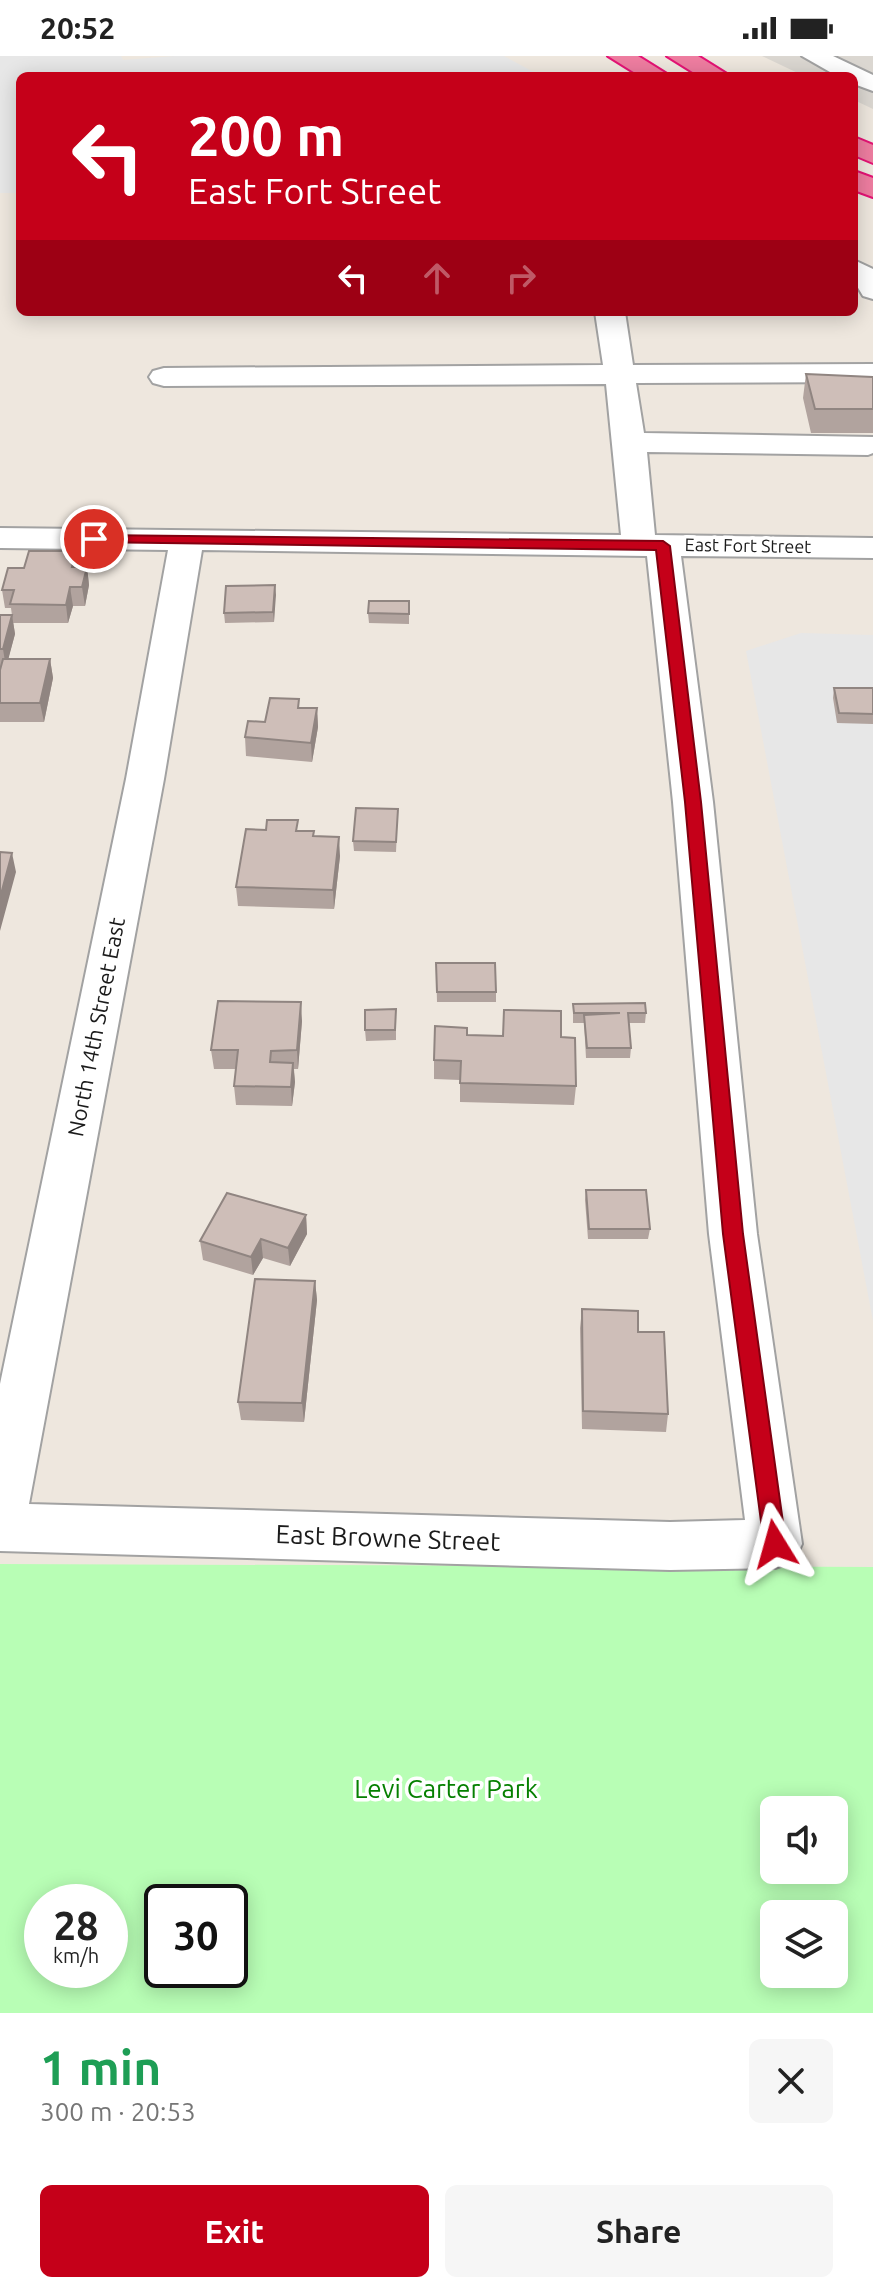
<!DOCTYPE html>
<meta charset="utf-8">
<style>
:root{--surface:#fff;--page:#f6f6f6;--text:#222;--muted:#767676;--accent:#c50019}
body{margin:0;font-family:Ubuntu,sans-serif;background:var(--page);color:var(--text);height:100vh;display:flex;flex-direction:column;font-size:30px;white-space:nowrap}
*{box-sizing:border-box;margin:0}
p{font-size:26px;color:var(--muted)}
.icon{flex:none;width:44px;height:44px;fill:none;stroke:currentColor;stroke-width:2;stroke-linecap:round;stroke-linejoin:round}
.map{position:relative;height:1957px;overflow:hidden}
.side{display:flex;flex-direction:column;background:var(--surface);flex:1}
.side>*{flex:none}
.hud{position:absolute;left:16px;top:16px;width:842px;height:244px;border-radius:12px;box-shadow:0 4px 20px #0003;background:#c50019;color:#fff;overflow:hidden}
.buttons{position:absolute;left:760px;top:1740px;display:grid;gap:16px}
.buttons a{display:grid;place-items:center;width:88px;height:88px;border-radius:12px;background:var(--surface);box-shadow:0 4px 20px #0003;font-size:40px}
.speed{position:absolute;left:24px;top:1828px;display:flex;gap:16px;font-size:40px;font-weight:700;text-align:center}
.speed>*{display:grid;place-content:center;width:104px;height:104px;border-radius:50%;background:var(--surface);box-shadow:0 4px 20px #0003;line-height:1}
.speed small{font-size:20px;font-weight:400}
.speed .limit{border:4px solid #111;border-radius:12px;background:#fff;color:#111}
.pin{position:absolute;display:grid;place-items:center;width:68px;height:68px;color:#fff;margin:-34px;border:4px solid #fff;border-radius:50%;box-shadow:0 2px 8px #0007}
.me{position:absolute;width:88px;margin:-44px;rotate:352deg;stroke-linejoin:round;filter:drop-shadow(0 0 6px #0008)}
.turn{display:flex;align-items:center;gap:28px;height:168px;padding:0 40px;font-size:36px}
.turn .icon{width:104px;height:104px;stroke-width:2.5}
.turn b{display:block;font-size:56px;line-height:68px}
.lanes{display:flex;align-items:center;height:76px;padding:0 40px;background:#0003;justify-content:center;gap:40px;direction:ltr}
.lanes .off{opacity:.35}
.round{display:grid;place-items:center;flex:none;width:84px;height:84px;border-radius:12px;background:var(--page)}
.head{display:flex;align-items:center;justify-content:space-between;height:136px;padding:0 40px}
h1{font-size:48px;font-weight:600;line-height:60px;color:#1e9e55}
.action{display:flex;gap:16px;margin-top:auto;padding:16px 40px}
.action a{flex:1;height:92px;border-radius:12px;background:var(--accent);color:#fff;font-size:32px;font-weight:600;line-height:92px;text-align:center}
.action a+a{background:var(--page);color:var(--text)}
.status{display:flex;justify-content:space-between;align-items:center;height:56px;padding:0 40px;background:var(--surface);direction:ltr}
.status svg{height:22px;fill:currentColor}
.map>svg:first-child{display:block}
.airport{fill:#dbd7d1}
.park{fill:#b8feb5;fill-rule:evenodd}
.parking{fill:#e7e7e7}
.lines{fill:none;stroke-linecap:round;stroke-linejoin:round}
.minor-casing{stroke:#a2a2a2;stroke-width:4}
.highway-casing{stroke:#e41375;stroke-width:4}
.minor{fill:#fff;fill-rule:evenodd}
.highway{fill:#ee7da0;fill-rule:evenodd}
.wall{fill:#b1a39e}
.shaded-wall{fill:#908581}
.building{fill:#cebeb8;stroke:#908581;stroke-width:2}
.route{fill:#c50019;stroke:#800010;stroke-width:2}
.labels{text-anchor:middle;stroke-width:7;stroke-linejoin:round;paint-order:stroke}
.far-street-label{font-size:18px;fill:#1b1b1b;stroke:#fff}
.street-label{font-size:22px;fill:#1b1b1b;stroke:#fff}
.near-street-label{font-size:26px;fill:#1b1b1b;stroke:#fff}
.near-park-label{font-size:26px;fill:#068001;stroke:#fff}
</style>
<div class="status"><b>20:52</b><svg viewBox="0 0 49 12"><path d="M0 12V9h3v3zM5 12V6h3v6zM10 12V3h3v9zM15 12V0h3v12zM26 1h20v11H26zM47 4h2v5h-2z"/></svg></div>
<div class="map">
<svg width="873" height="1957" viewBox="0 0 873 1957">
<rect width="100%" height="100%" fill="#eee7de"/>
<path class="airport" d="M762 0H873V53L854 44V20H804Z"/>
<path class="park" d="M0 1508 873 1511V1957H0ZM774 1754H834V1814H774ZM42 1846H110V1914H42ZM162 1846H230V1914H162ZM774 1858H834V1918H774Z"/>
<path class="parking" d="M0 0H121L123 4 174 0H504L541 20H20V137H0Z
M801 577 873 579V1265L746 595Z"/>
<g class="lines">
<g class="minor-casing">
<path id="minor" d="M802 0H833L873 19V35L854 28V20H837Z
M854 204 873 213V243L863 240 854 225Z
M595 256H625L633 309 873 308V326L636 327 644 377 873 381V397L868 399 647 396 655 479 873 482V502L681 500 713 746 757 1178 802 1488 794 1505 775 1512 670 1514 0 1495V1328L126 723 168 494 0 492V472L621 479 606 328 164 330 153 327 149 321 153 315 164 312 603 309ZM202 494 647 500 673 746 709 1178 745 1464 670 1466 29 1448 164 723Z"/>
</g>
<g class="highway-casing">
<path id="highway" d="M608 0H638L670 20H640Z
M667 0H698L730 20H699Z
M854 81 873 89V107L854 99Z
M854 115 873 122V141L854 134Z"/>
</g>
<use href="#minor" class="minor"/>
<use href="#highway" class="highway"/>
</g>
<path class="wall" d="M806 318 873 321V377H811L803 342Z
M79 511H87L89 529 85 550H73L68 567H13L11 552H5L2 534Z
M275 529 274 566 225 567 224 557Z
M409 545V568L369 567 368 557Z
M0 559H12L15 578 8 603H50L53 622 44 666H0Z
M834 632H873V668L837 667 833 642Z
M300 652H317L318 671 312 706 246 700 245 681 265 666Z
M398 753 396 796 354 795 353 785Z
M298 775 314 780 340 800 334 853 238 850 236 831Z
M436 907 496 936V946H437Z
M573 948 646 957 645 967H629L631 992 630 1002H586L584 967H573Z
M396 953V984L366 985 365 974Z
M302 965 298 1013H294L295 1026 292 1050 236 1049 234 1030 236 1013H214L211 994Z
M467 979 561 981 576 1030 574 1049 460 1046V1024L434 1023V1004Z
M586 1134 650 1173 648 1183H588L585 1144Z
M306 1159 307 1178 290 1210 263 1202 253 1219 203 1204 200 1185Z
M315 1225 317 1244 304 1366 241 1364 238 1346Z
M582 1253 638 1276 668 1358 666 1376 582 1373 580 1272Z"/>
<path class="shaded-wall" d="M76 495 79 513 72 511Z
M87 511 89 529 85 550 82 531Z
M275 529 276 539 274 566 273 556Z
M70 531 73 550 68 567 66 549Z
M12 559 15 578 6 612 3 593Z
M50 603 53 622 44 666 40 647Z
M317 652 318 671 312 706 311 687Z
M339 781 340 800 334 853 333 834Z
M12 797 16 816 0 875V842Z
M301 946 302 965 298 1013 297 994Z
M293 1007 295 1026 292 1050 291 1031Z
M306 1159 307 1178 290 1210 288 1192Z
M261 1183 263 1202 253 1219 251 1201Z
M315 1225 317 1244 304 1366 302 1347Z"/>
<path class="building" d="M806 318 873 321V353H815Z
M29 495H76L72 511H87L82 531H70L66 549 10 548 14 534H2L8 512H24Z
M275 529 273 556 224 557 226 530Z
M369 545H409V558L368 557Z
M0 559H12L3 593H0Z
M3 603H50L40 647H0V614Z
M834 632H873V658L839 657Z
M270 642 299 643 298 652H317L311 687 245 681 248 665 265 666Z
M356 752 398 753 396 786 353 785Z
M267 764H298L296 775H314L313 780 339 781 333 834 236 831 246 773 266 774Z
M0 796 12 797 0 842Z
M436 907H495L496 936H437Z
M218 945 301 946 297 994 271 995 270 1006 293 1007 291 1031 234 1030 238 994H211Z
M645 947 646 957H628L631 992H587L584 959 620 957H574L573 948Z
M396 953 395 974H365V954Z
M504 954 561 955V981L575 982 576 1030 460 1027 461 1005 434 1004 435 970 467 972V979L503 980Z
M586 1134H646L650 1173H589Z
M227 1137 306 1159 288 1192 261 1183 251 1201 200 1185Z
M255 1223 315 1225 302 1347 238 1346Z
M582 1253 638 1255V1276H664L668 1358 583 1355Z"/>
<path class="route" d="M94 479 663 485 670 490 701 746 743 1178 786 1488 783 1495 775 1498 767 1495 764 1488 723 1178 685 746 656 494 89 486 87 483Z"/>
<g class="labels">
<g class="far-street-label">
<text transform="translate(748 490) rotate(1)" y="6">East Fort Street</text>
</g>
<g class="street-label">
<text transform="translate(96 971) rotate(-79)" y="8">North 14th Street East</text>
</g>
<g class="near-street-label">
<text transform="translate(388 1482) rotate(2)" y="9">East Browne Street</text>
</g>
<g class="near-park-label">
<text x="446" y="1742">Levi Carter Park</text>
</g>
</g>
</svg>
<div class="buttons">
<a><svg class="icon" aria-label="sound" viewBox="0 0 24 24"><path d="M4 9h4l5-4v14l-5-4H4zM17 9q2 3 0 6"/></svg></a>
<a><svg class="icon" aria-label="layers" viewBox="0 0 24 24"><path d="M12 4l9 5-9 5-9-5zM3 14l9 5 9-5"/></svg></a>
</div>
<div class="speed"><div>28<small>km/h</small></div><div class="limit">30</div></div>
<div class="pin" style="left:94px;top:483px;background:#d93025"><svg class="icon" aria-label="arrive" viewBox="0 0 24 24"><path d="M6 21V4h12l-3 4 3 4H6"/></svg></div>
<svg class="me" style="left:775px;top:1488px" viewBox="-20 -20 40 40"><path d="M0-17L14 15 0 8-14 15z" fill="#c50019" stroke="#fff" stroke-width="4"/></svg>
<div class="hud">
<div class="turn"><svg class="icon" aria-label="left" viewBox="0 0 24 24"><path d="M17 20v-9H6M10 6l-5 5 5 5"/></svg><div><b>200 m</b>East Fort Street</div></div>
<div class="lanes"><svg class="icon" aria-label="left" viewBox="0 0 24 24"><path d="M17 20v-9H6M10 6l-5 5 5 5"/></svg><svg class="icon off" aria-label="ahead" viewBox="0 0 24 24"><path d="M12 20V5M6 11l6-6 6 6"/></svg><svg class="icon off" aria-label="right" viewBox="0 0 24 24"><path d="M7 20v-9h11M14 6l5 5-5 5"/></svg></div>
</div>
</div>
<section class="side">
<div class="head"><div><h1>1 min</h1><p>300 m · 20:53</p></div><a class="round"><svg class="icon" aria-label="close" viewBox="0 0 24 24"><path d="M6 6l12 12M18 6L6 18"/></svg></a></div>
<div class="action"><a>Exit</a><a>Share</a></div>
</section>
